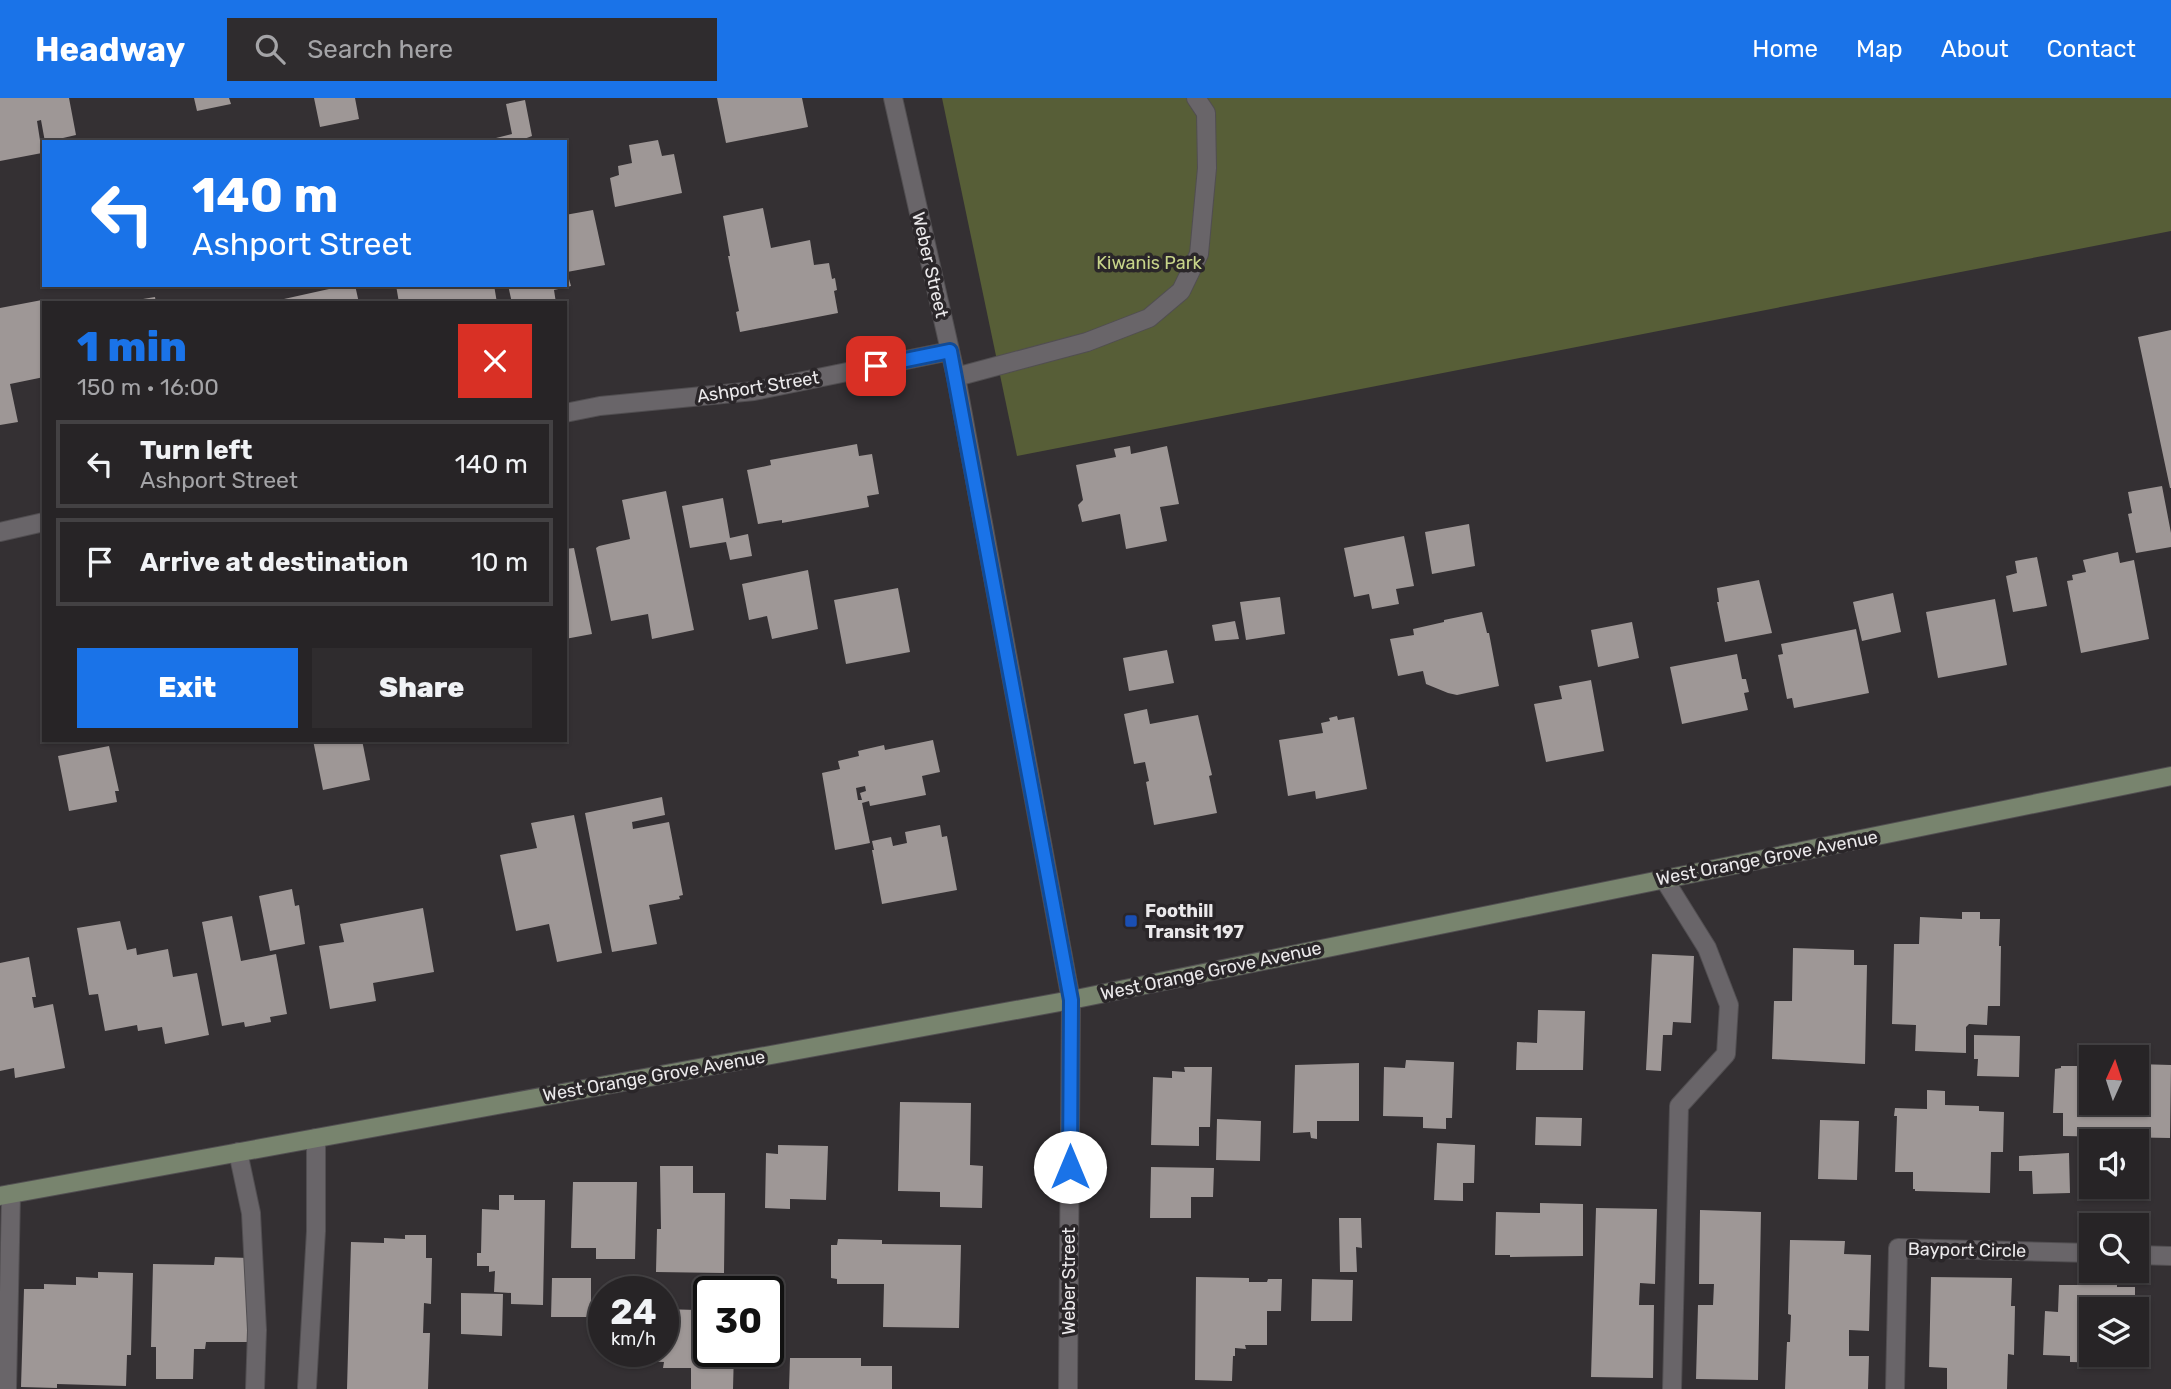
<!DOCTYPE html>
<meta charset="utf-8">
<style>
:root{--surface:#272426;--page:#2f2c2e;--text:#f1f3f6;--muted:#a4a4a7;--line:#434143;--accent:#1a73e8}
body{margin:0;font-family:Rubik,sans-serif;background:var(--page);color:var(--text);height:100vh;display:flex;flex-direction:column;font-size:26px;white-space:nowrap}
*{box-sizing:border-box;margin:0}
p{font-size:23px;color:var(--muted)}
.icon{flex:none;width:38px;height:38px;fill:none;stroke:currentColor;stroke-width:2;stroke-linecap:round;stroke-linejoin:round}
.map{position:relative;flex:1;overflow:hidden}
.panel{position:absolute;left:42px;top:203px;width:525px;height:441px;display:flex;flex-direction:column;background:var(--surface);border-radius:0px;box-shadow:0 2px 5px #0004,0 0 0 2px var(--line)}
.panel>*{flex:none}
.banner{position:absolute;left:42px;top:42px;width:525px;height:147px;border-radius:0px;box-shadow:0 2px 5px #0004,0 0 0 2px var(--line);background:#1a73e8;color:#fff;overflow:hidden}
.needle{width:46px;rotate:3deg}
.fabs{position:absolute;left:2079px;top:947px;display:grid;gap:14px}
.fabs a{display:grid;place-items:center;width:70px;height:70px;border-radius:0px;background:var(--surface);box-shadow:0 2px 5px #0004,0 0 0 2px var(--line);font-size:35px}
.speed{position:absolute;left:588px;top:1178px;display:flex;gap:14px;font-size:35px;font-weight:700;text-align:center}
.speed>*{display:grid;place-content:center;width:91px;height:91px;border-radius:50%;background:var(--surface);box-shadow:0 2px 5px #0004,0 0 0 2px var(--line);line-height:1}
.speed small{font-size:18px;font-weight:400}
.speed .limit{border:4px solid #111;border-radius:10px;background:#fff;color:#111}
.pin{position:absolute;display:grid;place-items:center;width:60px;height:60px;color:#fff;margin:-30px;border-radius:14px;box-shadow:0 4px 10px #0006}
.me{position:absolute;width:77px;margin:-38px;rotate:0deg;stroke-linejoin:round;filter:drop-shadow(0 0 5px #0008)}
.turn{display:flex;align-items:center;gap:24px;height:147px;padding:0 35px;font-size:32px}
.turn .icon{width:91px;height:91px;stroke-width:2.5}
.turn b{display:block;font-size:49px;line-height:60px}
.round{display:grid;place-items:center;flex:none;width:74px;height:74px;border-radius:0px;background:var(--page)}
.head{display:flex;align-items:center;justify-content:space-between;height:119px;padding:0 35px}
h1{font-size:42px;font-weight:800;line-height:52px;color:var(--accent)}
.button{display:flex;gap:14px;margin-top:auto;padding:14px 35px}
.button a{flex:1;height:80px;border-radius:0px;background:var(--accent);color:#fff;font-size:28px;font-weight:800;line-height:80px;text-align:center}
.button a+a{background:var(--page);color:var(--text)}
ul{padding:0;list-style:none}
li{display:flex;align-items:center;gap:21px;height:88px;margin:0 14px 10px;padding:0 21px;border:4px solid var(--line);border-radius:0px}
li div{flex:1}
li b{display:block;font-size:26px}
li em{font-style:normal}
header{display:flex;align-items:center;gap:42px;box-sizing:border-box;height:98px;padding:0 35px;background:var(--accent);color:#fff}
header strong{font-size:33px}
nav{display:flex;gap:38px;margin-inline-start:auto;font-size:24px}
.search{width:490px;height:63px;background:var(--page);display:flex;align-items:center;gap:18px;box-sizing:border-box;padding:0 24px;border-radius:0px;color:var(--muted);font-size:26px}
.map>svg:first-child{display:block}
.green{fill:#575e37}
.building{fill:#9e9796;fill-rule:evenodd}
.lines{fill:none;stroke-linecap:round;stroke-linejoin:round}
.lane-casing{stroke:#514e51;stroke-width:20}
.street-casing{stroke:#514e51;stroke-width:20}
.secondary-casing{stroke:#514e51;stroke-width:20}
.lane{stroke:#696569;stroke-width:18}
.street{stroke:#696569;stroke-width:18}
.secondary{stroke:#78846e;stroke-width:18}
.route-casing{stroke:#114b97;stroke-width:18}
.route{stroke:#1a73e8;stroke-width:12}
.transit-dot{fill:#1a4fb4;stroke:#2a2629;stroke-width:2.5}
.labels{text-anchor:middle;stroke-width:7;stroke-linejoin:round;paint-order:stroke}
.park-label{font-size:18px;fill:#c7d489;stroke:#2a2629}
.street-label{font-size:18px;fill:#ebe9eb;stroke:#2a2629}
.poi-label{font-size:18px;font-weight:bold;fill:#ebe9eb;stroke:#2a2629;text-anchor:start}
</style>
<header>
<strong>Headway</strong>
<div class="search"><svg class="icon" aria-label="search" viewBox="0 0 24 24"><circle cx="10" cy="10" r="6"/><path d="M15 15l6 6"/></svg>Search here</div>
<nav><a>Home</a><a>Map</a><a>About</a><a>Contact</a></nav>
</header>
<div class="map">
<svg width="2171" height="1291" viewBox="0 0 2171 1291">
<rect width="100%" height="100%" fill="#343033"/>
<path class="green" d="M942 0H2171V133L1017 358Z"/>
<path class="building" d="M0 0H69L76 37 63 40V44H45L41 22 37 23 42 55 0 63Z
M194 0H229L231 6 197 13Z
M314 0H355L359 21 320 29Z
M717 0H802L808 29 726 45Z
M525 2 532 38 516 44H497L496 40 512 36 506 6Z
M658 42 662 58 674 56 682 95 615 109 610 80 619 77 618 68 632 65 629 47Z
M763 110 771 150 810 142 814 167 829 165 832 181 835 180 837 192 834 193 838 215 740 234 736 214 739 213 728 158H730L723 118Z
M593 112 605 167 567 174 571 188 554 192 556 205H512L508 187H565V117Z
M347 187H355L359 205H266Z
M396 187H494L497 205H399Z
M155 199 156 205H131V203Z
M42 202 44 279 10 286 18 324 0 327V210Z
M2171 232V390H2170L2138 239Z
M857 346 859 358 872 356 879 396 867 398 869 409 782 425V422L758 426 747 372 771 367 770 362Z
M1130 348 1131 356 1167 348 1179 406 1160 409 1167 443 1126 451 1120 416 1082 424 1078 407 1083 402 1076 367 1116 359 1114 351Z
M2162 388 2171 435V449L2136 455 2128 416 2132 415 2128 394Z
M666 393 694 532 652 541 648 516 611 523 596 450 599 448 630 441 622 402Z
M723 400 730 440 748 436 752 458 730 462 726 444 690 450 682 408Z
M1469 426 1475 468 1432 476 1425 434Z
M1404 438 1414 488 1396 491 1399 506 1372 511 1369 496 1354 499 1344 450Z
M574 450 592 536 565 541V451Z
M2118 454 2120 465 2134 462 2149 541 2081 555 2067 483 2073 482 2072 477 2086 474 2083 462Z
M2037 459 2047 508 2013 514 2006 478 2017 475 2015 463Z
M808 472 818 531 772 541 767 518 749 522 742 486Z
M1759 482 1772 535 1725 544 1717 504H1719L1717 490Z
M898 490 910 554 846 566 834 502Z
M1893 495 1901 534 1862 543 1853 504Z
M1280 499 1285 536 1246 542 1240 504Z
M1995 501 2007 567 1938 580 1926 514Z
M1482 514 1487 535H1489L1499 588 1457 597 1448 595 1426 586 1423 573 1398 578 1390 541 1414 537 1413 531 1444 524V522Z
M1235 523 1239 541 1215 543 1212 527Z
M1632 524 1639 560 1598 569 1591 532Z
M1856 531 1869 595 1794 610 1792 600 1787 601 1778 557 1783 556 1781 546Z
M1167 552 1174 585 1129 593 1123 560Z
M1737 556 1742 581H1746L1749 594 1744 595 1748 612 1682 626 1670 569Z
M1591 582 1604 653 1546 664 1534 606 1562 601 1559 588Z
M1147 611 1150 626 1198 617 1212 677 1209 678 1217 715 1154 727 1146 684 1149 683 1145 664 1134 666 1124 616Z
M1337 618 1338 622 1354 619 1367 691 1316 701 1315 693 1288 698 1279 642 1323 635 1321 625 1330 623 1329 620Z
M313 642H362L370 682 323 692Z
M933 642 940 674 922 678 926 697 870 708 869 703 862 705 870 745 835 752 822 675 840 671 838 663 859 658 858 653 884 647 885 652ZM865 688 866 693 860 695 862 702H858L856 690Z
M109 648 119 693H115L117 704 69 713 58 658Z
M662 699 665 717 632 724 633 731 669 724 683 797 679 798 680 801 649 807 657 846 612 854 585 715Z
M574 717 602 855 557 864 549 826 516 833 500 757 537 750 531 725Z
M940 727 942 739 947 738 957 792 882 806 872 752H874L872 743 891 739 893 748 907 745 905 734Z
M292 791 295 808 299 807 305 846 270 853 259 798Z
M423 810 434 874 373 885 376 903 330 911 319 848 344 844 340 826Z
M1962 814H1980V821H2000L1999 848H2001L2000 908H1988L1987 927 1969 926 1966 929V955L1915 953 1916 927 1892 926 1894 846H1919L1920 819 1962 821Z
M232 818 241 863 276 856 287 916 270 919 271 924 245 929 244 924 222 928 202 824Z
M120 823 127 852 136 850 137 857 168 851 173 879 197 875 209 937 165 946 162 929 138 933 137 927 105 933 98 896 89 897 77 830Z
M1793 850 1854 852V867H1867L1865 966 1772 961 1774 903H1792Z
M1652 856 1694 858 1691 925 1673 924 1672 937H1663L1661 973 1646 972Z
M29 859 36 899H32L34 910 53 906 65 970 15 980 14 970 0 973V865Z
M1538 912 1585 913 1583 972H1516L1517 944 1537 945Z
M1974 937 2020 938 2019 979 1977 978 1978 961H1974Z
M1406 962 1454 964 1452 1020H1446V1031L1423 1030V1019L1383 1018 1384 969 1405 970Z
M1359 965V1023H1317V1041L1311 1040 1310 1034 1293 1035 1295 967Z
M2137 966 2171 967 2170 1040 2063 1038V1015H2053L2055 971 2061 970V968H2091V1004H2137Z
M1184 969H1212L1210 1029H1199V1048L1151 1047 1153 979 1172 980V973L1185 974Z
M1927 992 1945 993V1007L1979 1008V1013L2004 1014 2003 1054H1991L1990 1095 1915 1093V1091H1913V1074H1895L1897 1018H1894L1895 1010 1927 1011Z
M900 1004 971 1005 970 1067 983 1068 982 1110 940 1109V1094L898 1093Z
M1536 1019 1582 1020 1581 1048 1535 1047Z
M1217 1021 1261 1023 1260 1063 1216 1062Z
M1820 1022 1859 1023 1857 1082 1818 1081Z
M1437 1045 1475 1047 1474 1085H1463V1103L1434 1102Z
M778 1047 828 1048 826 1102 790 1101V1111L765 1110 766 1055 778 1056Z
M2069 1055 2070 1095 2033 1096 2032 1073H2019V1058Z
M660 1068H693V1095H725L724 1175 656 1174 657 1131H661Z
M1151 1069 1214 1070 1213 1099H1191V1120H1150Z
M573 1084H637L635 1161H596V1150H571Z
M499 1097H514V1102H545L543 1207 511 1206V1195L494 1194 495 1173 489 1174V1168H477V1155H481L482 1111 499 1112Z
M1540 1105 1583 1106V1158L1510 1159V1157H1495L1496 1114 1540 1115Z
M1596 1110 1657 1111 1655 1186 1640 1185 1639 1207H1654L1653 1280 1591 1279Z
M1700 1112 1761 1114 1758 1282 1696 1281 1698 1207H1713L1714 1186H1699Z
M1339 1120H1361L1362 1150 1356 1149 1357 1174H1340Z
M405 1137H426V1160H432L431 1206 424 1205 423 1235H430L428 1291H347L351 1144 384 1145V1140L405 1141Z
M838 1141 882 1142V1146L961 1147 959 1230 883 1229 884 1186H837V1181L831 1180V1147H837Z
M1790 1142 1845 1143 1844 1156 1871 1157 1869 1233 1849 1232V1258H1869L1868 1291H1785L1787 1244H1790L1791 1217 1788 1216Z
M215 1159 250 1160 248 1244H206L205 1251H194L193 1281H156V1249H151L153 1166 214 1167Z
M98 1174 133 1175 131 1257H127L126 1288 57 1286V1290L21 1289 24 1191H44V1186L76 1187V1179L98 1180Z
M1196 1179 1249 1180V1184H1267L1268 1181H1282L1281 1213H1267V1247H1245L1246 1251 1235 1250V1258H1233L1232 1283 1195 1282Z
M1931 1179 2012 1180 2011 1208H2015L2014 1257 2008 1256 2007 1291H1947V1270L1929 1269Z
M552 1180H591V1219H551Z
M1312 1181 1353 1182 1352 1223H1311Z
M2077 1181 2117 1183V1189H2135V1211H2091V1256H2121V1265L2070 1264V1258L2043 1257 2045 1213 2058 1214 2059 1187H2077Z
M461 1195 503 1196 502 1238 461 1236Z
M663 1211 696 1212 695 1248H709V1253H734L733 1291H691V1270H663L664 1264 638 1263V1253H663Z
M2137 1216H2148L2146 1259H2137Z
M790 1260H861V1268H892V1291H789Z"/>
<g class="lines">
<g class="lane-casing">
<path id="lane" d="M956 279 1087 244 1149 220 1181 193 1199 156 1207 70 1206 15 1196 0
M1664 781 1707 850 1729 907 1726 956 1679 1008 1672 1291
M238 1054 251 1115 257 1232 255 1291
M307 1289 316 1133V1040
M7 1291 11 1096"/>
</g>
<g class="street-casing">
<path id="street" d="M893 0 956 279 1071 902 1068 1291
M565 315 600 308 754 293 950 253
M0 434 44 424
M2137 1157 2171 1158
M1895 1291 1898 1150 2091 1155"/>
</g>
<g class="secondary-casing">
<path id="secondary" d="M0 1098 1071 902 2171 678"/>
</g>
<use href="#lane" class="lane"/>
<use href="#street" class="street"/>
<use href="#secondary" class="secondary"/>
</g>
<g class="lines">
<g class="route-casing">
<path id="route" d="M876 268 950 253 1071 902 1070 1069"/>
</g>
<use href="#route" class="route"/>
</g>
<rect class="transit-dot" x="1124" y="816" width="14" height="14" rx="3.5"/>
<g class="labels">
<g class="park-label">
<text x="1149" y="171">Kiwanis Park</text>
</g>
<g class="street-label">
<text transform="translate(930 167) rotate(77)" y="6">Weber Street</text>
<text transform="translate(758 289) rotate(-9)" y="6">Ashport Street</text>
<text transform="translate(1767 760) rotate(-11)" y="6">West Orange Grove Avenue</text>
<text transform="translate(1211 873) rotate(-12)" y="6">West Orange Grove Avenue</text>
<text transform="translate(654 978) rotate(-10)" y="6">West Orange Grove Avenue</text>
<text transform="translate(1967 1152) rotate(1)" y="6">Bayport Circle</text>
<text transform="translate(1069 1183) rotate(-90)" y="6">Weber Street</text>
</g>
<g class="poi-label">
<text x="1145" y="819">Foothill<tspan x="1145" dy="21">Transit 197</tspan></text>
</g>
</g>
</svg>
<div class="fabs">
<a><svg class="needle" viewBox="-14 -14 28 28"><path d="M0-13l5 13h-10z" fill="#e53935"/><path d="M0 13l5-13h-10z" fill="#a4a4a7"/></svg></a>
<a><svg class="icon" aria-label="sound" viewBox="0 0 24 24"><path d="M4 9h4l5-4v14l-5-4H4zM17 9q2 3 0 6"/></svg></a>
<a><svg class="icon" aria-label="search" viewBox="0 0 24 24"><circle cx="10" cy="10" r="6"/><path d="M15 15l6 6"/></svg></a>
<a><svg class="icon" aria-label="layers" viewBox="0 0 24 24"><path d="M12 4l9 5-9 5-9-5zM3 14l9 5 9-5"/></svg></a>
</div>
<div class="speed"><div>24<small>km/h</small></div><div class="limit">30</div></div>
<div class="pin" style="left:876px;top:268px;background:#d93025"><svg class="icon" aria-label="arrive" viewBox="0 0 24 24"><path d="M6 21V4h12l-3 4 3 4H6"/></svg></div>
<svg class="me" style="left:1070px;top:1069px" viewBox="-20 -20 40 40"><circle r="19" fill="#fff"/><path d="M0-13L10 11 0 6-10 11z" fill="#1a73e8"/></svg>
<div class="banner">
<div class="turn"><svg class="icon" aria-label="left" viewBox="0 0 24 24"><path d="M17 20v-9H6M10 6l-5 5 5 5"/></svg><div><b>140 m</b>Ashport Street</div></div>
</div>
<section class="panel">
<div class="head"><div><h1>1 min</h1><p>150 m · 16:00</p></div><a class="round" style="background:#d93025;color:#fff"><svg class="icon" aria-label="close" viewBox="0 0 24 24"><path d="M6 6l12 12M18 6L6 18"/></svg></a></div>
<ul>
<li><svg class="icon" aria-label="left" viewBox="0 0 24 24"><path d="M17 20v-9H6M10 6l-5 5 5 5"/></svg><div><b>Turn left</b><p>Ashport Street</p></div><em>140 m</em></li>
<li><svg class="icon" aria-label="arrive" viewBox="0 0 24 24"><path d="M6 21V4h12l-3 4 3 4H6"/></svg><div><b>Arrive at destination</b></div><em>10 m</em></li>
</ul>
<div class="button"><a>Exit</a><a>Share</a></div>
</section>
</div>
